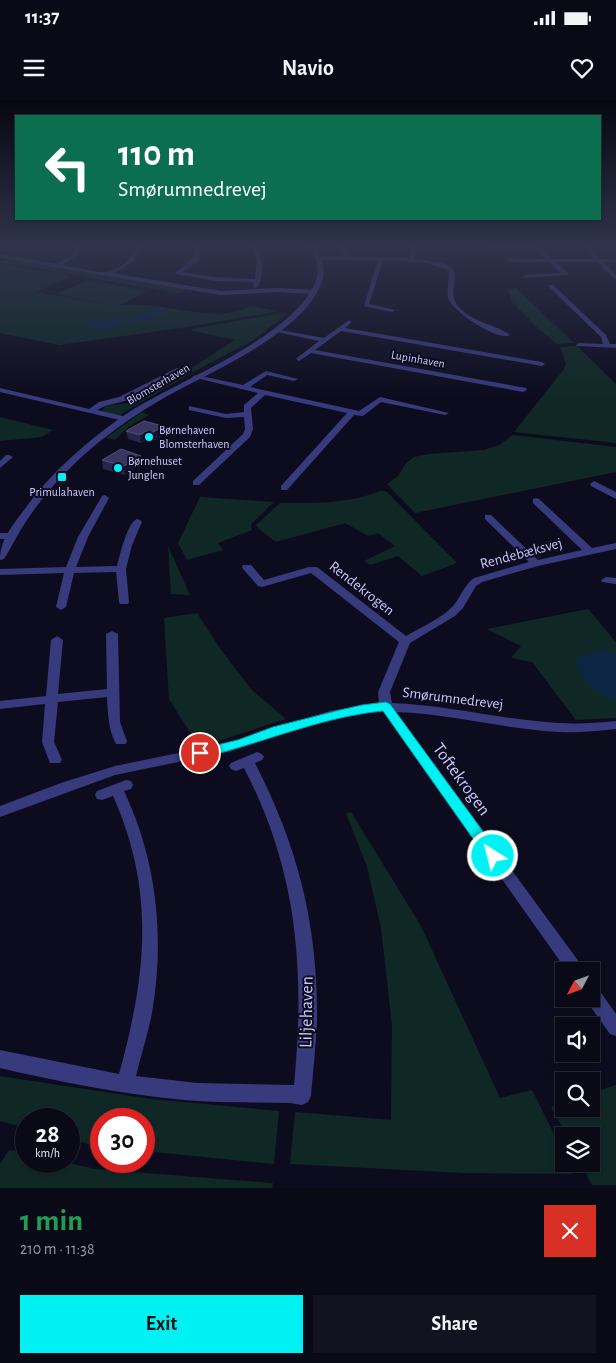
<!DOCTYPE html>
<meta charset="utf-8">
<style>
:root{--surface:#0a0916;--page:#13121f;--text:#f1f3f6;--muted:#999aa1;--line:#2a2a35;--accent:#00f1f3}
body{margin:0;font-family:"Alegreya Sans",sans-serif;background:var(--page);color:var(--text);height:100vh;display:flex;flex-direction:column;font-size:19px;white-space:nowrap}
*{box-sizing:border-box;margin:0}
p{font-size:16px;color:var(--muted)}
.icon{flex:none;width:28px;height:28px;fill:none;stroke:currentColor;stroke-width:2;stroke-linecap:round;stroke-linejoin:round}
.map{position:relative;height:1088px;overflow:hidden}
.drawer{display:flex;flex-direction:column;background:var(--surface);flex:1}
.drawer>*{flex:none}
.top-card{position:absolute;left:15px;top:15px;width:586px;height:105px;border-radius:0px;box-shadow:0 1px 4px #0004,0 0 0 1px var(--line);background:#0b6e4f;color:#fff;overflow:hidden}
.needle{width:32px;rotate:229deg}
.tools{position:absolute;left:555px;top:862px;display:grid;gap:10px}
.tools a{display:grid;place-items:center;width:45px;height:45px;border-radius:0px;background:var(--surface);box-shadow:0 1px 4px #0004,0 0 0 1px var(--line);font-size:25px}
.speed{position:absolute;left:15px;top:1008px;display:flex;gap:10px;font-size:25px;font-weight:700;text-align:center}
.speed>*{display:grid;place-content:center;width:65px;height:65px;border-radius:50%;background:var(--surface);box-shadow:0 1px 4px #0004,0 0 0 1px var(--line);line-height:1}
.speed small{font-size:12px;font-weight:400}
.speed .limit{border:8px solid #d22;background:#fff;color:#111}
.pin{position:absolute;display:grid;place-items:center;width:42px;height:42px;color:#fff;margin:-21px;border:2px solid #fff;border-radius:50%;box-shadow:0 1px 5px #0007}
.me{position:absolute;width:55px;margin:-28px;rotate:324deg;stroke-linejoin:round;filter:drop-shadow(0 0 4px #0008)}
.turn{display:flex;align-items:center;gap:18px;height:105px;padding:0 20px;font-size:22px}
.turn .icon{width:65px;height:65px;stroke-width:2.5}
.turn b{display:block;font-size:35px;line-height:42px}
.round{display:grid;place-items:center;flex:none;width:52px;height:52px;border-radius:0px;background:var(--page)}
.head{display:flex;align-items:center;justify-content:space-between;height:85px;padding:0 20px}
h1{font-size:30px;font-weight:600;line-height:38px;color:#1e9e55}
.button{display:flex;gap:10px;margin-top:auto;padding:10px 20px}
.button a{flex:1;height:58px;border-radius:0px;background:var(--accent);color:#111;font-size:20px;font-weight:600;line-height:58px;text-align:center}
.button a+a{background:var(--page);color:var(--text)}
.status{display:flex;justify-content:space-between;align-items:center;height:35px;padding:0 25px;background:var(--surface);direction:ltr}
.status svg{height:14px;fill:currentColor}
header{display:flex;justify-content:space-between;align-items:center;height:65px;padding:0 20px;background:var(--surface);font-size:22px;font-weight:600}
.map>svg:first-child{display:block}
.green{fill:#0f2825}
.water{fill:#0c2542}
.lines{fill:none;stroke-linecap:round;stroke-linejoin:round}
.minor{fill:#373a7d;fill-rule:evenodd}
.tertiary{fill:#373a7d;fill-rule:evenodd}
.wall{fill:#28244c}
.shaded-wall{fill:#161332}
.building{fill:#3a3660;stroke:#504d79}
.route{fill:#00f1f3;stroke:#009d9e}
.poi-dot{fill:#00f1f3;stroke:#0d0c1e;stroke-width:2}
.labels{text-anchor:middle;stroke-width:4;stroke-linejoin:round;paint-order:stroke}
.far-street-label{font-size:12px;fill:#cac9ff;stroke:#0d0c1e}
.far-poi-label{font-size:12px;fill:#cac9ff;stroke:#0d0c1e;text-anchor:start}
.street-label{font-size:15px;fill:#cac9ff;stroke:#0d0c1e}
.near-street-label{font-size:18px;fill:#cac9ff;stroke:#0d0c1e}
</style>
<div class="status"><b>11:37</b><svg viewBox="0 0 49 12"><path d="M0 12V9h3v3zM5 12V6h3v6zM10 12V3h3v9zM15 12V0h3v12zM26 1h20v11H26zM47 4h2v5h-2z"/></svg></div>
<header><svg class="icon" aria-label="menu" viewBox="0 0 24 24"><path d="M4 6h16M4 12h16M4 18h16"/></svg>Navio<svg class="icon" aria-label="heart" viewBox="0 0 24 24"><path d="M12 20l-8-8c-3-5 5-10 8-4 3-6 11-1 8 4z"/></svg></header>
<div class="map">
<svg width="616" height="1088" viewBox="0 0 616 1088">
<rect width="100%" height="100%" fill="#0d0c1e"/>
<path class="green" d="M0 160 26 162 188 189 180 193 167 194 170 192 0 162Z
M0 164 71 176 36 192 109 205 56 194 88 180 147 191 118 206C159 198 213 227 250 206L277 211 188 227 60 245 0 233Z
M516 188 574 243 557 244 541 231 512 202 507 189Z
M284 213H288L252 241 193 272 187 271 235 240 193 231 191 229Z
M577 246 616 284V343L514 332 564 269 566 263 560 247Z
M186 272 191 273 118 316 102 312 105 306 128 303Z
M142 312 149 315 127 328 115 340 106 338Z
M0 317 53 330 42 337 0 341Z
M513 335 616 347V372L415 413 387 384 398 376 406 363 414 357 429 354 484 350 499 345Z
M380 391H386L457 463 422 476 398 456 370 465 364 461 395 446 378 433 368 436 345 423 276 442 259 429 256 425 280 403C313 403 349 404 380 391Z
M200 397 274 402 251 424 252 430 218 443 223 450 187 460 178 443Z
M168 446 190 495 171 494Z
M588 509 616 542V618L576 620 532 562 511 558 521 546 487 529Z
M197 513 221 550 252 590 286 619 199 647 169 599 164 518Z
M351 712 421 826 500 998 532 990 564 1054V1064H568L573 1074 464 1073 290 1064 295 1012 391 1020 392 925 381 828 367 767 346 713Z
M0 976 151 999 279 1011 274 1064 144 1051V1019H101V1047L69 1039V1019H26V1028L0 1021Z
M616 985V1085H592L581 1064H591V1036H567L551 1007 564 1003V1009H591V993Z
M9 1050 26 1053V1061H61L95 1069 273 1083 272 1088H0V1064Z"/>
<path class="water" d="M160 209 171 212 164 216 129 222 114 228 104 230 89 227 88 225 97 220 131 219Z
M607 550 616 555V601C597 596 581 579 575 561L591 552Z"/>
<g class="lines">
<path class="minor" d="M77 145H82L77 156 63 165C72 167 97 173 106 172 120 170 134 158 137 145H141C140 161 126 167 112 173L221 191 278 188 314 190 317 192 314 194 278 192 221 195 0 158V154L57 164 73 154Z
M193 145H197L201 151 198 160 183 172 215 177 255 179 257 160 250 145H255C264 159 264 172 258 187L253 188 254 182 215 181 176 174V172C186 164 198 159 193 145Z
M338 145H343L350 156 410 158 411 151 408 145H413L417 151 415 159 442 163 452 168C458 178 451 188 454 199 463 221 494 223 510 235 499 242 455 213 449 200 445 190 451 180 448 170L427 163 383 160 369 204 395 210 392 212 364 206 378 160H318L315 158 318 156H345Z
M491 145 537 146 552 159H593L585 145H590L595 155 599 159H616V163L603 162 616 175V180L597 162H556L568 173V175L523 178 525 175 561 173 549 162H509L506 160 509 158 546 159 536 149 493 148Z
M549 185H553L606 235 610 244H616V248L577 246 576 245 579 243 603 244 601 237 549 187Z
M349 220 352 222 345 228 542 262 545 264 542 266 341 231 315 250 526 288 527 290 523 292 311 253 299 261 296 259 297 258 319 241 272 231 275 229 324 238Z
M177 268 182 269 125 301 105 306 97 310 127 317 128 319 124 321 0 292V288L89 309 99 302 119 297Z
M266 271 298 279 294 281 267 275 250 287 359 311 380 297 449 313 445 315 381 302 363 316 354 315 287 390H281V386L347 313 265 295 251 308 253 329 250 337 199 385H193V381L243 334 245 329 244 317 226 318 189 310V306L226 314 244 312V305L258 293 192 277 196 275 243 285Z
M6 355H9L13 357 0 368V361Z
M594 381 616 392V399L591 386 590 384Z
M105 395 109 398 88 437 76 467 117 466C120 455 127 423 137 419L140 420 142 422 132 445 126 469 129 502 128 504H120L119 502 116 472 74 473 66 507 61 510 56 507 64 473 0 475V469L66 467 78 437 102 396Z
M536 398 539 399 592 448 616 443V449L538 466 482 482 476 486 463 508 455 516 410 543 390 592 392 603C448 605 503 620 559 623 578 624 597 623 616 621V629C597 631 578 633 559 632 504 629 451 614 396 612L582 866 584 871H567L383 611 368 612 330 619 227 652 115 675 0 717V706L61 683 115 666 227 643 330 611 379 603 378 592 399 542 311 473 262 487 258 486 243 469 242 467 243 465H251L264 480 309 467H317L406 536C421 527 441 519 453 506 461 497 464 485 474 478L529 462 485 419V415H491L538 460 582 450 533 403V399Z
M0 433H11L16 436 11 439H0Z
M606 477 616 478V484L602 482 601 480Z
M112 531 118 534 120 622 127 641 126 644H116C108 629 108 614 107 597L58 602 54 642 62 660 60 663H50L42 642 45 604 0 609V601L46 596 51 540 57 536 63 540 58 594 107 589 106 534Z
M257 652 262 654 264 657 262 660 255 663C298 747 318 825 317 920 316 945 313 971 311 996L308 1002 302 1005 290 1003C255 1002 219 1003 184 1000 122 994 60 982 0 968V950L119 974C146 876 156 792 113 696L102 700 97 699 95 695 97 691 126 680 131 681 133 685 131 689 124 691C157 761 165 837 152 913 148 934 141 955 136 976L197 983 294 985C305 871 298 772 244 668L236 671 231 669 229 666 231 663Z
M591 885 597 887 616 914V936L610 934 585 899H591Z"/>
<path class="tertiary" d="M308 145H314C319 154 326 165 323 177 311 231 209 272 164 298 139 312 115 329 93 347 67 369 43 395 25 423 17 435 11 448 4 459L0 460C0 440 12 426 24 410 51 372 87 341 126 314 175 281 301 235 317 177 320 166 314 154 308 145Z"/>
</g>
<path class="wall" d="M163 326 164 335 153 341 147 340 141 343 128 339 126 331Z
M141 356 142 364 125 375 103 369 102 360Z"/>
<path class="shaded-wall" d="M163 326 164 335 153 341 152 333Z
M146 331 147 340 141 343 140 335Z
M141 356 142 364 125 375 124 366Z"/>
<path class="building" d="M144 321 163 326 152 333 146 331 140 335 126 331Z
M121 349 141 356 124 366 102 360Z"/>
<linearGradient id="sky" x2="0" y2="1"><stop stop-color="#070710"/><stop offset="0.49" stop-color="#2f344c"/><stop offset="1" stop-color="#2f344c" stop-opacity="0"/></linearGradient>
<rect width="616" height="297" fill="url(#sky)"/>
<path class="route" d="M386 602 390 604 498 752 500 756 498 760 493 762 488 760 383 611C320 617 261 644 200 658L196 656 194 653 196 650 238 640 273 627 340 610 362 605Z"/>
<g class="poi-dot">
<circle cx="149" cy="337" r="5"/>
<circle cx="118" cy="368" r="5"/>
<rect x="57" y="372" width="10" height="10" rx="2.5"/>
</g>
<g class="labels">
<g class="far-street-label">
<text transform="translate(418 259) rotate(10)" y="4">Lupinhaven</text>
<text transform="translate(158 284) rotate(-30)" y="4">Blomsterhaven</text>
</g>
<g class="far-poi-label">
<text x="159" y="334">Børnehaven<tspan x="159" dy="14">Blomsterhaven</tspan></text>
<text x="128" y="365">Børnehuset<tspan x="128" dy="14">Junglen</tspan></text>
<text x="62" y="396" text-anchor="middle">Primulahaven</text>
</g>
<g class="street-label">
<text transform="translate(521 453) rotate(-15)" y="5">Rendebæksvej</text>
<text transform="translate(362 488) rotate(38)" y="5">Rendekrogen</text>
<text transform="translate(453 598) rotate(7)" y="5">Smørumnedrevej</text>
</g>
<g class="near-street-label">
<text transform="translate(462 679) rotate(54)" y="6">Toftekrogen</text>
<text transform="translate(306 912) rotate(-89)" y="6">Liljehaven</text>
</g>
</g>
</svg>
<div class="tools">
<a><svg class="needle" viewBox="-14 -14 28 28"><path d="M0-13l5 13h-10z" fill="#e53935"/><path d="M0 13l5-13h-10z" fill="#999aa1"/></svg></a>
<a><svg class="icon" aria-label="sound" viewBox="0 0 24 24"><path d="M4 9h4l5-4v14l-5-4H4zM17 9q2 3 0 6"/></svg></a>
<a><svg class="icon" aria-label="search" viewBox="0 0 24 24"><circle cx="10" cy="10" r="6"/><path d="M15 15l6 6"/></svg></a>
<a><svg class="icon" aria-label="layers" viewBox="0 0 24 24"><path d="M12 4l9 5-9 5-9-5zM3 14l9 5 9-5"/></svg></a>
</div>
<div class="speed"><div>28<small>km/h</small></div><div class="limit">30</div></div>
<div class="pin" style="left:200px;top:653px;background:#d93025"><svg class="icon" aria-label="arrive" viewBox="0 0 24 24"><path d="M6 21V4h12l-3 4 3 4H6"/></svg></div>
<svg class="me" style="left:493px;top:756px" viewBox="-20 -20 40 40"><circle r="17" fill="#00f1f3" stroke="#fff" stroke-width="3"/><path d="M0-11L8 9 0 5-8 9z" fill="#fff"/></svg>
<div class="top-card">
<div class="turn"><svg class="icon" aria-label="left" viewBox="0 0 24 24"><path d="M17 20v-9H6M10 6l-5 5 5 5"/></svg><div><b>110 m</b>Smørumnedrevej</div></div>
</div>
</div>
<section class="drawer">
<div class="head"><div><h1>1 min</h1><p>210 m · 11:38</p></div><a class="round" style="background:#d93025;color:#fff"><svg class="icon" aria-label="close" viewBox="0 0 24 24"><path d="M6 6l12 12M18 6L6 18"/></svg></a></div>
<div class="button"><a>Exit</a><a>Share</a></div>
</section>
